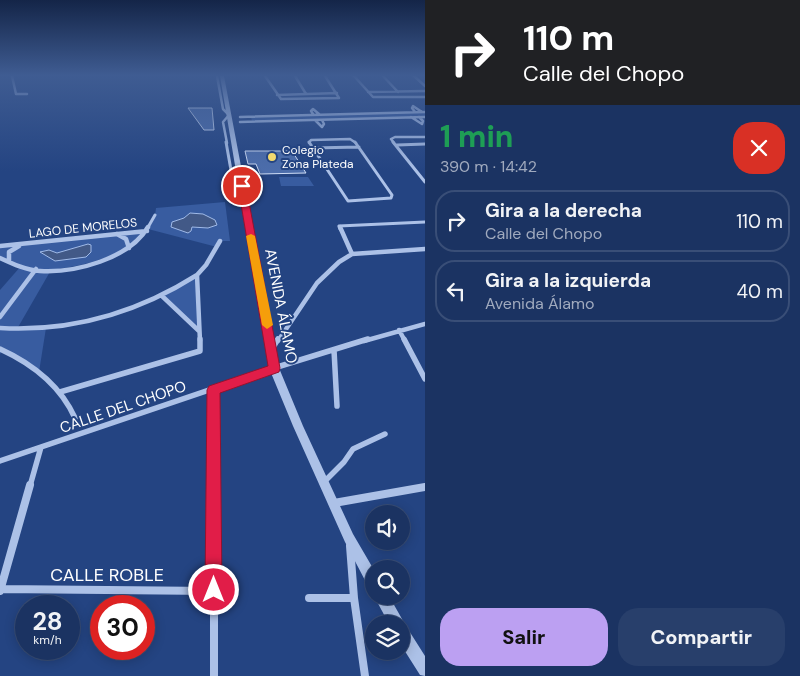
<!DOCTYPE html>
<html lang="es">
<meta charset="utf-8">
<style>
:root{--surface:#1b3362;--page:#283f6b;--text:#f1f3f6;--muted:#a0aabe;--line:#394e77;--accent:#bca0f2}
body{margin:0;font-family:"DM Sans",sans-serif;background:var(--page);color:var(--text);height:100vh;display:flex;flex-direction:column;font-size:19px;white-space:nowrap}
*{box-sizing:border-box;margin:0}
p{font-size:16px;color:var(--muted)}
.icon{flex:none;width:28px;height:28px;fill:none;stroke:currentColor;stroke-width:2;stroke-linecap:round;stroke-linejoin:round}
.map{position:relative;flex:1;overflow:hidden}
.side{display:flex;flex-direction:column;background:var(--surface);width:375px}
.side>*{flex:none}
.hud{background:#202124;color:#fff;overflow:hidden}
.tools{position:absolute;left:365px;top:505px;display:grid;gap:10px}
.tools a{display:grid;place-items:center;width:45px;height:45px;border-radius:50%;background:var(--surface);box-shadow:0 2px 12px #0003,0 0 0 1px var(--line);font-size:25px}
.speed{position:absolute;left:15px;top:595px;display:flex;gap:10px;font-size:25px;font-weight:700;text-align:center}
.speed>*{display:grid;place-content:center;width:65px;height:65px;border-radius:50%;background:var(--surface);box-shadow:0 2px 12px #0003,0 0 0 1px var(--line);line-height:1}
.speed small{font-size:12px;font-weight:400}
.speed .limit{border:8px solid #d22;background:#fff;color:#111}
.pin{position:absolute;display:grid;place-items:center;width:42px;height:42px;color:#fff;margin:-21px;border:2px solid #fff;border-radius:50%;box-shadow:0 1px 5px #0007}
.me{position:absolute;width:55px;margin:-28px;rotate:0deg;stroke-linejoin:round;filter:drop-shadow(0 0 4px #0008)}
.turn{display:flex;align-items:center;gap:18px;height:105px;padding:0 15px;font-size:22px}
.turn .icon{width:65px;height:65px;stroke-width:2.5}
.turn b{display:block;font-size:35px;line-height:42px}
.round{display:grid;place-items:center;flex:none;width:52px;height:52px;border-radius:20px;background:var(--page)}
.overview{display:flex;align-items:center;justify-content:space-between;height:85px;padding:0 15px}
h1{font-size:30px;font-weight:800;line-height:38px;color:#1e9e55}
.cta{display:flex;gap:10px;margin-top:auto;padding:10px 15px}
.cta a{flex:1;height:58px;border-radius:20px;background:var(--accent);color:#111;font-size:20px;font-weight:800;line-height:58px;text-align:center}
.cta a+a{background:var(--page);color:var(--text)}
ul{padding:0;list-style:none}
li{display:flex;align-items:center;gap:15px;height:62px;margin:0 10px 8px;padding:0 5px;border:2px solid var(--line);border-radius:20px}
li div{flex:1}
li b{display:block;font-size:19px}
li em{font-style:normal}
main{display:flex;flex:1;min-height:0}
.map>svg:first-child{display:block}
.green{fill:#385ca0}
.water{fill:#425987;stroke:#a0bae8}
.building{fill:#4c6dab;stroke:#cfddf6}
.lines{fill:none;stroke-linecap:round;stroke-linejoin:round}
.minor-far4{stroke:#acc1e7;stroke-width:2.5}
.minor-far3{stroke:#acc1e7;stroke-width:3}
.minor-far2{stroke:#acc1e7;stroke-width:4.5}
.minor-far1{stroke:#acc1e7;stroke-width:5.5}
.minor{stroke:#acc1e7;stroke-width:8}
.tertiary{fill:#acc1e7;fill-rule:evenodd}
.route{fill:#e11d48;stroke:#92132f}
.slow{fill:#f59e0b}
.poi-dot{fill:#f2d96f;stroke:#244482;stroke-width:2}
.labels{text-anchor:middle;stroke-width:4;stroke-linejoin:round;paint-order:stroke}
.far-poi-label{font-size:12px;fill:#fff;stroke:#244482;text-anchor:start}
.far-street-label{font-size:12px;fill:#fff;stroke:#244482}
.street-label{font-size:15px;fill:#fff;stroke:#244482}
.near-street-label{font-size:18px;fill:#fff;stroke:#244482}
</style>
<main>
<div class="map">
<svg width="425" height="676" viewBox="0 0 425 676">
<rect width="100%" height="100%" fill="#244482"/>
<path class="green" d="M425 112V117L252 122 251 116Z
M279 177H308L314 186H281Z
M225 202 230 241H220L217 247 148 229 155 216 156 208Z
M147 231C121 258 86 265 51 270L17 329 46 328 39 372 3 350 0 354V290L21 266 0 258V246Z
M197 275 199 331 162 296Z"/>
<path class="water" d="M190 213 203 214 215 220 217 225 208 228 192 227 191 231 188 233 171 227 172 222 184 218Z
M88 244 91 245V252L86 257 55 261 40 252 49 250 57 253Z"/>
<path class="building" d="M188 108H212L214 130H204Z
M245 151H292L306 173 260 174 256 164H248Z"/>
<g class="lines">
<path class="minor-far4" d="M12 76 16 94H27
M217 76 223 109 229 115 223 122 227 143
M265 76 281 99 339 98 325 76
M295 76 306 94
M354 76 373 97H425
M383 76 398 92
M414 76 425 86
M368 92 425 91
M277 95 337 93
M415 112 412 108 413 106 422 112
M313 114 311 111 313 109 319 114
M240 117 425 112
M411 117 422 124 423 121 419 117
M315 120 322 127 324 124 322 120
M240 122 425 117
M309 143 311 140 350 139 356 143
M394 143 391 139 395 137H425"/>
<path class="minor-far3" d="M226 142 237 204 246 208
M309 142 348 201 391 198 392 195 355 142
M393 142 425 182
M397 145 425 144
M312 148 359 147
M147 229 155 215
M340 229 339 226 425 222"/>
<path class="minor-far2" d="M340 227 352 254
M117 234 126 239 129 248
M0 246 147 231
M0 258C13 264 26 270 40 271 75 273 129 259 148 227
M9 262V252L19 246
M197 275 206 265 220 241
M162 296 199 331
M0 317 36 269
M0 328C72 332 137 313 197 275L200 341
M399 330 405 341
M278 341 317 283 339 262 352 254 425 249
M364 341 425 324"/>
<path class="minor-far1" d="M404 339 425 379
M0 349C33 364 60 385 75 418
M272 349 278 339
M334 350 337 406
M214 389V486
M60 392 200 351V339
M0 461 274 368 368 339
M325 481 344 462 353 449 385 434
M30 486 41 447"/>
<path class="minor" d="M214 485V676
M334 503 425 487
M350 546 354 598 365 676
M0 589 213 591
M0 591 30 485
M309 598H354"/>
<path class="tertiary" d="M220 76H224L279 368 303 426 353 534 374 570V590L369 588 345 542 293 426 269 368Z
M374 596H389L402 619 404 625 406 626 425 656V676L420 675 401 645V624H389Z"/>
</g>
<linearGradient id="sky" x2="0" y2="1"><stop stop-color="#142548"/><stop offset="0.44" stop-color="#3f5c92"/><stop offset="1" stop-color="#3f5c92" stop-opacity="0"/></linearGradient>
<rect width="425" height="171" fill="url(#sky)"/>
<path class="route" d="M242 184 246 186 280 368 279 372 220 393 222 590 220 597 214 599 207 597 205 590 207 390 209 386 268 366 238 186Z"/>
<path class="slow" d="M251 234 255 236 273 325 267 329 262 325 246 236Z"/>
<circle class="poi-dot" cx="272" cy="157" r="5"/>
<g class="labels">
<g class="far-poi-label">
<text x="282" y="154">Colegio<tspan x="282" dy="14">Zona Plateda</tspan></text>
</g>
<g class="far-street-label">
<text transform="translate(83 228) rotate(-6)" y="4">LAGO DE MORELOS</text>
</g>
<g class="street-label">
<text transform="translate(281 306) rotate(79)" y="5">AVENIDA ÁLAMO</text>
<text transform="translate(123 407) rotate(-19)" y="5">CALLE DEL CHOPO</text>
</g>
<g class="near-street-label">
<text x="107" y="581">CALLE ROBLE</text>
</g>
</g>
</svg>
<div class="tools">
<a><svg class="icon" aria-label="sound" viewBox="0 0 24 24"><path d="M4 9h4l5-4v14l-5-4H4zM17 9q2 3 0 6"/></svg></a>
<a><svg class="icon" aria-label="search" viewBox="0 0 24 24"><circle cx="10" cy="10" r="6"/><path d="M15 15l6 6"/></svg></a>
<a><svg class="icon" aria-label="layers" viewBox="0 0 24 24"><path d="M12 4l9 5-9 5-9-5zM3 14l9 5 9-5"/></svg></a>
</div>
<div class="speed"><div>28<small>km/h</small></div><div class="limit">30</div></div>
<div class="pin" style="left:242px;top:186px;background:#d93025"><svg class="icon" aria-label="arrive" viewBox="0 0 24 24"><path d="M6 21V4h12l-3 4 3 4H6"/></svg></div>
<svg class="me" style="left:214px;top:590px" viewBox="-20 -20 40 40"><circle r="17" fill="#e11d48" stroke="#fff" stroke-width="3"/><path d="M0-11L8 9 0 5-8 9z" fill="#fff"/></svg>
</div>
<section class="side">
<div class="hud">
<div class="turn"><svg class="icon" aria-label="right" viewBox="0 0 24 24"><path d="M7 20v-9h11M14 6l5 5-5 5"/></svg><div><b>110 m</b>Calle del Chopo</div></div>
</div>
<div class="overview"><div><h1>1 min</h1><p>390 m · 14:42</p></div><a class="round" style="background:#d93025;color:#fff"><svg class="icon" aria-label="close" viewBox="0 0 24 24"><path d="M6 6l12 12M18 6L6 18"/></svg></a></div>
<ul>
<li><svg class="icon" aria-label="right" viewBox="0 0 24 24"><path d="M7 20v-9h11M14 6l5 5-5 5"/></svg><div><b>Gira a la derecha</b><p>Calle del Chopo</p></div><em>110 m</em></li>
<li><svg class="icon" aria-label="left" viewBox="0 0 24 24"><path d="M17 20v-9H6M10 6l-5 5 5 5"/></svg><div><b>Gira a la izquierda</b><p>Avenida Álamo</p></div><em>40 m</em></li>
</ul>
<div class="cta"><a>Salir</a><a>Compartir</a></div>
</section>
</main>
